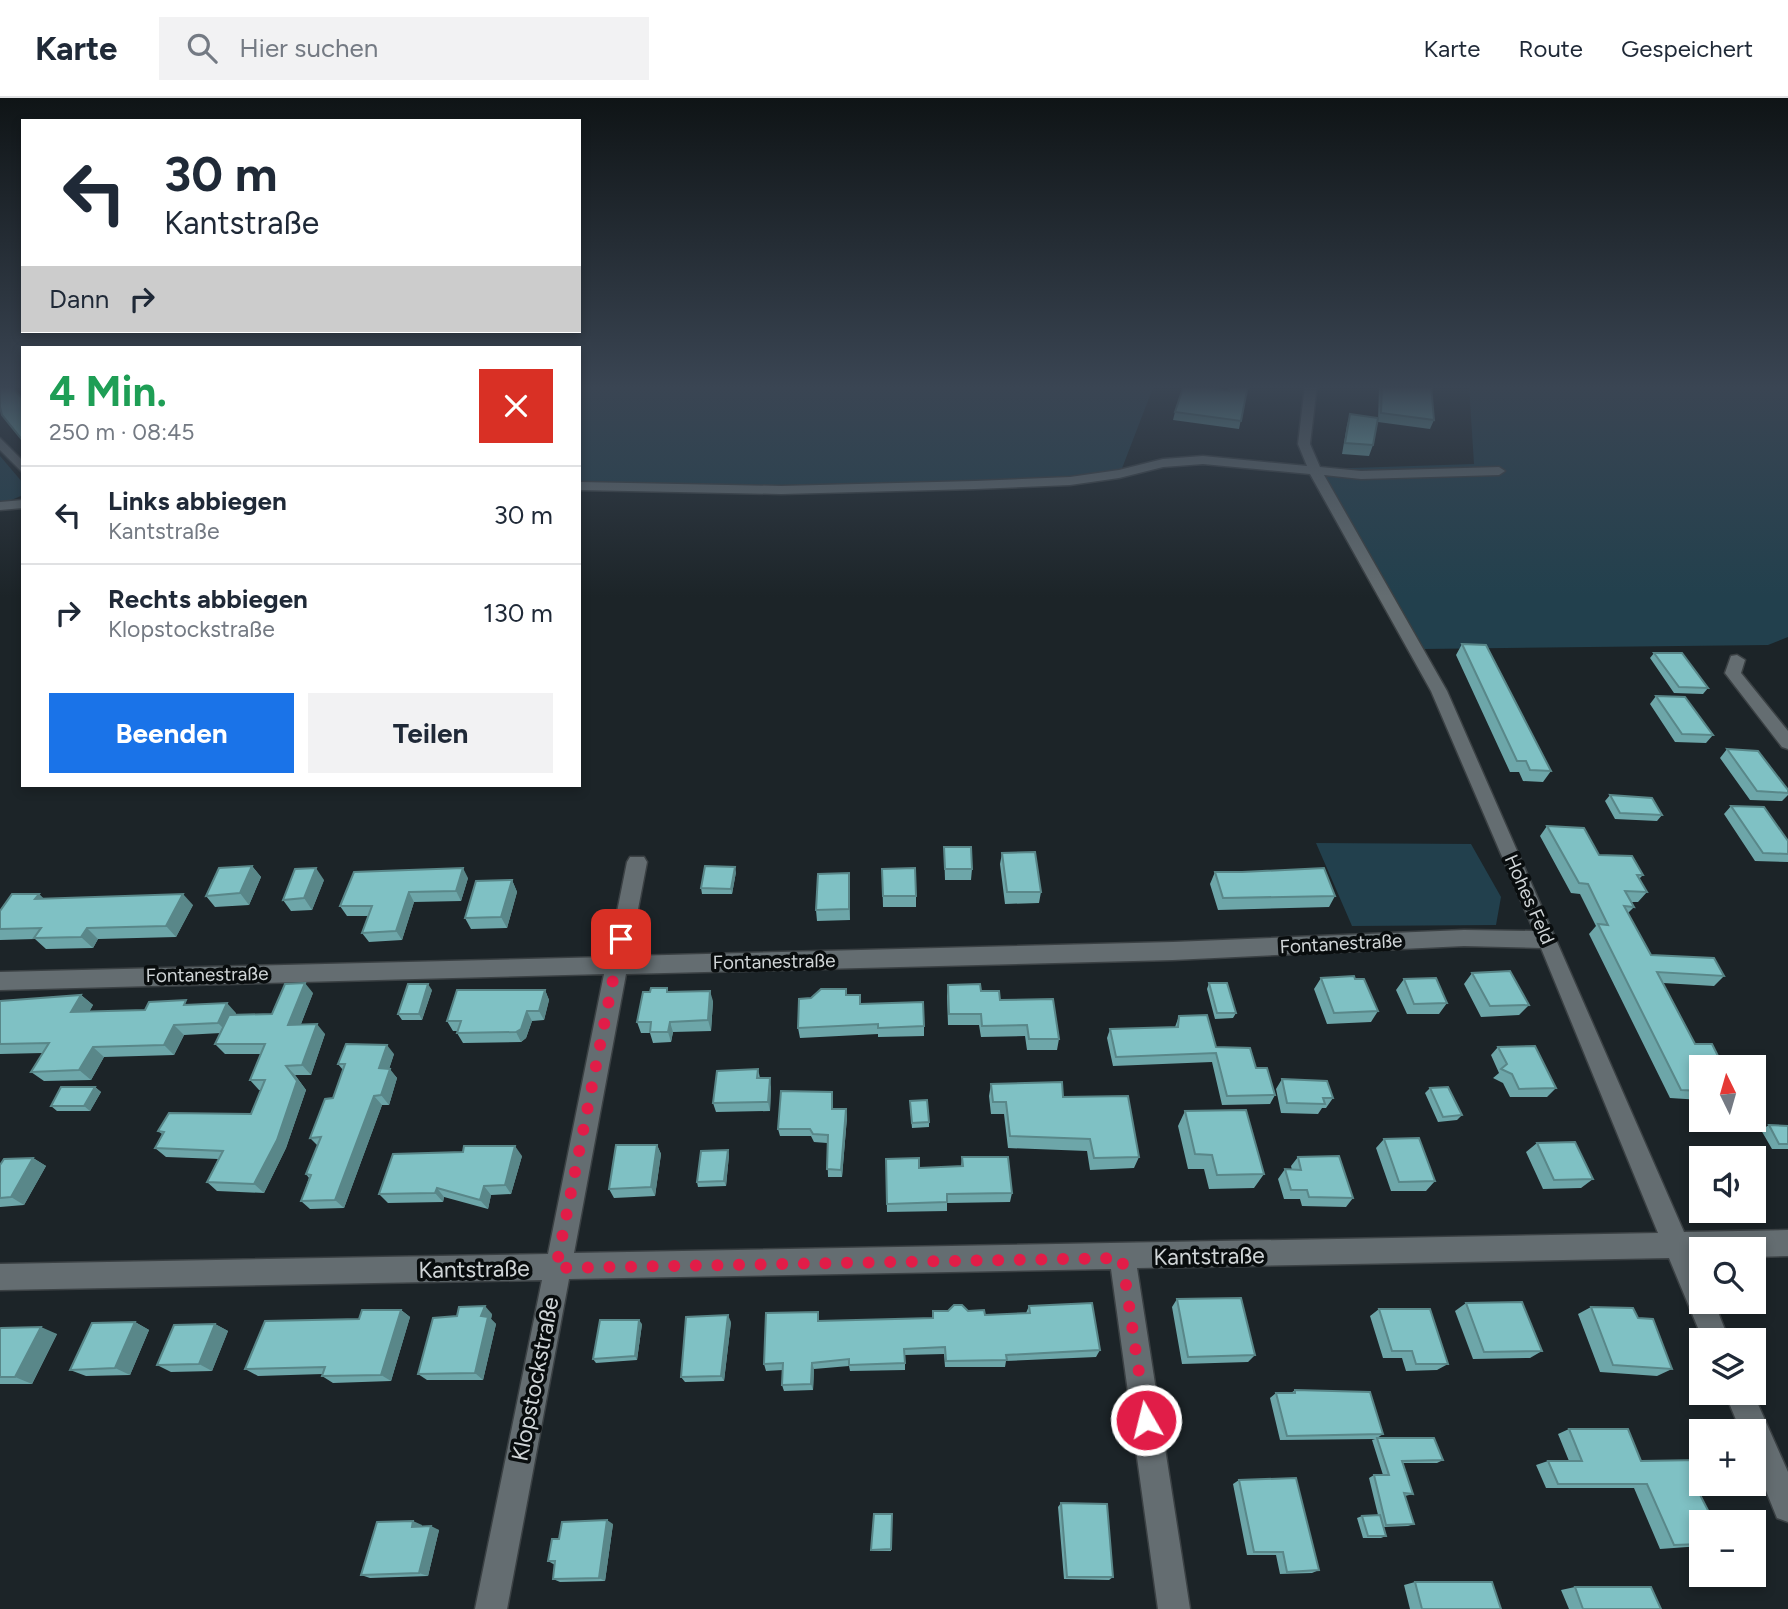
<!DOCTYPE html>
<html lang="de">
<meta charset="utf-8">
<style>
:root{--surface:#fff;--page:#f2f2f3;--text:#1f2937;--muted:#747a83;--line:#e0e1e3;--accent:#1a73e8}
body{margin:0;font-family:Figtree,sans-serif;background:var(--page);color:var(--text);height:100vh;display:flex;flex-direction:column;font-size:26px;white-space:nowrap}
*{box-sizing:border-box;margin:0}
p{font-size:23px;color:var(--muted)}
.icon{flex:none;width:38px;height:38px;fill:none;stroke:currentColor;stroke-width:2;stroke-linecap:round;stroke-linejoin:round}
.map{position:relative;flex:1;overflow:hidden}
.side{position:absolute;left:21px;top:248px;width:560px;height:441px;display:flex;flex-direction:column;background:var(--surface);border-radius:0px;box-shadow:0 4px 10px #0003}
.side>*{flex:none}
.hud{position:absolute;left:21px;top:21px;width:560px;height:214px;border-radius:0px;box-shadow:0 4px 10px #0003;background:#fff;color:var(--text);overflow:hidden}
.needle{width:46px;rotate:355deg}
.fabs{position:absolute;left:1689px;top:957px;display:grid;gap:14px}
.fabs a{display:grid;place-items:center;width:77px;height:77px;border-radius:0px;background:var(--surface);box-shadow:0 4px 10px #0003;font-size:35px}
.pin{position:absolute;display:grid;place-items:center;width:60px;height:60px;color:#fff;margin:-30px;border-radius:14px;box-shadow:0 4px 10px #0006}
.me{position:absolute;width:77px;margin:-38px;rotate:352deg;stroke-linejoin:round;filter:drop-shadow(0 0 5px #0008)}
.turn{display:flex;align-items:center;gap:24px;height:147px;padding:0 28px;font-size:32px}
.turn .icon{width:91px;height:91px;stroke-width:2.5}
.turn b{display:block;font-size:49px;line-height:60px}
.then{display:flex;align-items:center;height:66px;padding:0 28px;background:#0003;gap:14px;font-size:26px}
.round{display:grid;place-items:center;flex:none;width:74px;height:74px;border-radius:0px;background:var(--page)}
.head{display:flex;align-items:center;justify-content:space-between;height:119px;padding:0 28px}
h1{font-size:42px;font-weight:700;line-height:52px;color:#1e9e55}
.cta{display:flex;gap:14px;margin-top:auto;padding:14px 28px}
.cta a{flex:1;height:80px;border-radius:0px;background:var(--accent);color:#fff;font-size:28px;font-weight:700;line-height:80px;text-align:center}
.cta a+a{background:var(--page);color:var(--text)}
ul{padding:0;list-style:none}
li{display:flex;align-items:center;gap:21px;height:98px;padding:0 28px;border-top:2px solid var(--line)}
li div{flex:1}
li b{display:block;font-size:26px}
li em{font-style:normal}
header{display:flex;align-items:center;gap:42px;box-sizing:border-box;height:98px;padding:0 35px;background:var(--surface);border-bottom:2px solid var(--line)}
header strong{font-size:33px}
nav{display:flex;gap:38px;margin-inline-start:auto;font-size:24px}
.search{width:490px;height:63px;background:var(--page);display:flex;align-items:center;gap:18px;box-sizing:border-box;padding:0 24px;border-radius:0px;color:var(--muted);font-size:26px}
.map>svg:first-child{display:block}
.green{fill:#22404d}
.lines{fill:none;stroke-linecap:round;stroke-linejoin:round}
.minor-casing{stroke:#3b4144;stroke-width:3}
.minor{fill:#646d71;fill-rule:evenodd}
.wall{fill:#6da6a9}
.shaded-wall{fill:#598789}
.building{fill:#7fc1c4;stroke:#598789;stroke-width:2}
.route{stroke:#e11d48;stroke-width:12;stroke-dasharray:0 21.6}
.labels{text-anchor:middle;stroke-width:7;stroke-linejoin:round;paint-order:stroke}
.street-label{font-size:19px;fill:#d0d5d7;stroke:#090d0e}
.near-street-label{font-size:23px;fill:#d0d5d7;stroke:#090d0e}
</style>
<header>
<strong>Karte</strong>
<div class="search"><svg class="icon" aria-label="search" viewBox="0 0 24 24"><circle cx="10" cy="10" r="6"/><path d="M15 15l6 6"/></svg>Hier suchen</div>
<nav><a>Karte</a><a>Route</a><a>Gespeichert</a></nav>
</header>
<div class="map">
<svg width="1788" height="1511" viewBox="0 0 1788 1511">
<rect width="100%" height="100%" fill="#1c2428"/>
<path class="green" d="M579 287H1154L1121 373 1069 381 579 391Z
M1469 287H1788V539L1768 547 1423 551 1321 371 1474 366Z
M0 358 23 385V397L0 407Z
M1316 745 1471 746 1501 799 1496 827 1352 828Z"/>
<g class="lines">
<g class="minor-casing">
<path id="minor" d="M1305 287H1317L1310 346 1320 369 1361 373 1499 369 1505 373 1499 377 1361 381 1324 377 1447 593 1684 1134 1788 1132V1158L1754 1159V1152H1701V1160H1695L1701 1175V1204H1714L1729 1242H1703L1669 1160 1137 1170 1190 1511H1158L1111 1171 569 1181 507 1511H475L542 1182 0 1192V1166L548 1156 604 876 0 892V874L608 859 627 764 630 759H644L647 764 629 858 1173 844 1464 832 1534 833 1431 593 1310 376 1203 366 1163 369 1119 380 1070 387 975 391 781 396 579 392V384L781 388 975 383 1070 379 1119 372 1163 361 1203 358 1307 368 1298 346ZM1464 848 1541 850 1658 1135 574 1155 626 876 1173 862Z
M0 340 23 363V375L0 352Z
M23 402V410L0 412V404Z
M1737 557 1745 562 1741 575 1788 633V651L1782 649 1725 575 1731 558Z
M1725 1295H1753L1788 1374V1424L1777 1420 1754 1363V1334H1741Z"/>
</g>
<use href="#minor" class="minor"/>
</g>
<path class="wall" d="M1229 287H1248L1239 331 1173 322 1175 314 1228 293Z
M1379 287H1431L1434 322 1430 331 1378 324Z
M1350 316 1373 347 1369 358 1342 356 1347 327Z
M1462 546 1551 673 1543 684 1523 683 1519 674H1510L1456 557Z
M1654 555 1708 590 1703 596 1674 595 1650 560Z
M1656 598 1713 637 1706 645 1675 644 1650 606Z
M1727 651 1788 692V697L1782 703 1750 702 1720 660Z
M1610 697 1662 717 1657 723 1615 721 1605 703Z
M1731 708 1788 743V764L1755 763 1724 716Z
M1547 728 1599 757 1643 777 1639 781 1647 794 1638 804H1631L1634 809 1628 815 1651 857 1724 878 1714 888 1663 885 1695 946 1701 970V1002L1670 1000 1589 836 1596 828 1580 796 1571 795 1540 738Z
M944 749 972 771 971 782H945Z
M1002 755 1041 794 1039 805 1005 806 1000 766Z
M252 768 261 779 249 807 215 809 206 798Z
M882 771 916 798V809H883Z
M736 774 732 796H702L701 790Z
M1215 774 1335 798 1329 809 1218 812 1210 786Z
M849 775 850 822 817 823 816 812Z
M468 780 461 803 414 804 402 842 369 844 362 835 368 818H347L340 808Z
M324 782 312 812 291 813 283 802Z
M512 782 517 794 507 830 471 831 465 820Z
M39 796 44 801 193 807 176 839 98 841 93 850 46 851 35 841 0 842V813Z
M1472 875 1529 907 1519 917 1481 919 1464 886Z
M1321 880 1355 881 1378 913 1371 924 1327 926 1314 891Z
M1404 881 1447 905 1439 916H1407L1396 892Z
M1209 885 1236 915 1233 920 1215 921 1207 891Z
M948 887 981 893 1000 902 1059 941 1057 952H1027L1025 938 981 939 979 927H948L947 898Z
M667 890 668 894 713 903 711 933 673 934 671 944 653 945 650 935H641L637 924 650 894Z
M432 892 422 922H402L398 916Z
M545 892 549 902 544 922 532 923 526 940 521 944 463 945 457 935 458 933H453L447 923Z
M313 895 301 926 325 936 311 977H295L306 992 286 1050 264 1095 217 1093 207 1084 218 1061 166 1059 155 1050 162 1036 158 1033 251 1016 261 992H259L250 982 261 956H225L215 946 221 935 184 937 174 957 104 959 91 982 44 983 31 974 43 955 0 956V903L81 897 93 907 89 914 145 912 236 915 235 917 272 916Z
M847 897 860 906 924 928V938L878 939V936L800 940 798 930 811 900Z
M1179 918 1216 949 1256 970 1275 997 1270 1006 1222 1007 1212 964 1113 968 1107 940 1110 931 1175 929Z
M1498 949 1556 990 1547 999H1510L1503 985 1493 980 1499 975 1491 957Z
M394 956 389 971 397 980 389 1007H382L344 1110 310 1111 301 1103 309 1080 306 1076 318 1048 310 1040 333 1000 343 972 338 966Z
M758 971 760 980 771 989 770 1013 716 1014 713 1005Z
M1282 981 1333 1000 1326 1010H1322L1318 1016 1281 1015 1276 991Z
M991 986 1063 999 1139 1059 1134 1070 1090 1072 1087 1053 1008 1050 1004 1016H991L989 998Z
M95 989 101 994 90 1013H57L51 1008Z
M1430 990 1462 1017 1457 1022 1438 1024 1425 995Z
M832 994 833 1011H846L847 1019 842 1079H828L827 1045 814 1044 811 1038H780L778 1031Z
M910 1008 929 1024V1029L912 1030Z
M1185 1013 1264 1076 1254 1090 1209 1091 1204 1071H1188L1178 1028Z
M1769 1027 1788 1028V1051H1772L1761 1032Z
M1384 1041 1435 1083 1426 1093H1391L1376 1050Z
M1537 1045 1593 1081 1581 1090 1543 1091 1526 1054Z
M657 1047 661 1056 655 1098 614 1100 609 1091Z
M728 1052 729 1057 726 1088 698 1089 697 1084Z
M522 1058 511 1096 491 1097 488 1111 444 1099 443 1104 388 1105 379 1096Z
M962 1059 1012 1095 1010 1104 947 1105V1113L887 1114 886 1061 919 1070 961 1069Z
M1298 1059 1353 1100 1346 1109 1302 1108 1300 1101H1284L1278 1081 1285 1071 1292 1072 1291 1068Z
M33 1060 46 1068 24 1107 0 1109V1067Z
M1177 1201 1255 1257 1248 1264 1182 1266 1172 1209Z
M1466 1205 1542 1253 1530 1260 1473 1261 1455 1213Z
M1029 1208 1100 1252 1096 1259 1006 1263 1005 1269H945L944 1256 905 1257V1272L850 1273 849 1268 814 1271 813 1292 784 1293 782 1287 783 1272 766 1273 764 1266 819 1223 932 1220 933 1213H968L985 1217 1026 1215Z
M1591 1209 1672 1271 1657 1278 1600 1274 1578 1216Z
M1379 1211 1448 1266 1437 1272 1406 1273 1402 1260H1383L1370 1218Z
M401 1212 410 1219 391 1283 333 1285 322 1278 323 1276 258 1278 245 1271 359 1221Z
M492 1216 491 1221 496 1226 483 1282H427L418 1276Z
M135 1224 149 1232 130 1277 86 1278 70 1272Z
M731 1224 724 1283 685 1284 681 1279Z
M215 1226 228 1233 212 1273 171 1274 157 1267Z
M642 1226 637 1262 596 1265 593 1261Z
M0 1231 57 1236 32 1286H0Z
M1295 1292 1383 1336 1377 1340 1443 1362 1437 1365H1403L1413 1396 1405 1398 1414 1426 1408 1428 1383 1429 1386 1438 1381 1440H1363L1357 1420 1362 1418 1378 1417 1369 1380 1374 1377H1383L1372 1342 1375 1341 1280 1342 1270 1300 1276 1295H1291Z
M1569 1331 1641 1363 1719 1388 1705 1393H1698L1701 1424V1448L1660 1451 1634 1390H1546L1536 1367 1548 1363H1569L1558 1336Z
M1239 1382 1319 1472 1312 1475 1280 1476 1276 1457H1247L1233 1386Z
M1061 1405 1113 1479 1109 1482 1064 1481 1058 1409Z
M874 1416H892L891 1453H872Z
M613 1426 605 1483 560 1484 553 1481 555 1467 548 1463 559 1441Z
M422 1427V1429L439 1432 428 1478 370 1480 361 1477Z
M1415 1484 1501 1511H1410L1404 1487Z
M1575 1489 1661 1511H1569L1561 1492Z"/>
<path class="shaded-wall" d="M252 768 261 779 249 807 240 795Z
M735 769 736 774 732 796 731 791Z
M316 770 324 782 312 812 304 800Z
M463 770 468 780 461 803 456 793Z
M512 782 517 794 507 830 501 819Z
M409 794 414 804 402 842 396 833Z
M39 796 50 807 35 801Z
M183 796 193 807 176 839 166 828Z
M87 830 98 841 93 850 81 839Z
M305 885 313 895 297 936 288 927Z
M428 886 432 892 422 922 419 916Z
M545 892 549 902 544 922 539 913Z
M710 893 713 903 711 933 708 922Z
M81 897 93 907 83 924 71 914Z
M227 905 236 915 228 935 218 925Z
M527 913 532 923 526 940 521 944 516 934Z
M670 924 673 934 671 944 668 934Z
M317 926 325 936 311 977 302 967Z
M174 927 184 937 174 957 164 947Z
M387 947 394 956 386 980 379 970Z
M93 949 104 959 91 982 79 972Z
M286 968 295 977 306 992 286 1050 264 1095 254 1086Z
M390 971 397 980 389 1007 381 997Z
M770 980 771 989 770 1013 768 1004Z
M95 989 101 994 90 1013 84 1008Z
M374 998 382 1007 344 1110 335 1102Z
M846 1011 847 1019 842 1079 841 1072Z
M657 1047 661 1056 655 1098 651 1089Z
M515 1048 522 1058 511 1096 505 1087Z
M728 1052 729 1057 726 1088 724 1083Z
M33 1060 46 1068 24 1107 11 1099Z
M484 1088 491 1097 488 1111 480 1102Z
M437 1090 444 1099 443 1104 435 1095Z
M485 1208 492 1216 491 1221 496 1226 483 1282 475 1275 481 1218Z
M401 1212 410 1219 391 1283 381 1277Z
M728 1217 731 1224 724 1283 721 1278Z
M639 1222 642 1226 637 1262 635 1258Z
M135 1224 149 1232 130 1277 115 1270Z
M215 1226 228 1233 212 1273 199 1266Z
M41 1229 57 1236 32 1286 15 1279Z
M812 1265 814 1271 813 1292 811 1286Z
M607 1422 613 1426 605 1483 599 1480Z
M413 1423 422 1427 421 1432 412 1429Z
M431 1428 439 1432 428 1478 419 1475Z"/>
<path class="building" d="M0 287H10L23 301V343L2 317 0 309Z
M1184 287 1229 293 1230 287H1248L1241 323 1175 314Z
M1382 287H1431L1434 322 1381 315Z
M1350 316 1378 320 1373 347 1345 345Z
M1462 546 1486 547 1551 673 1530 672 1526 663H1517Z
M1654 555H1682L1708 590 1679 589Z
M1656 598 1685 599 1713 637 1682 636Z
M1727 651 1758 653 1788 692V695L1757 693Z
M1610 697 1652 700 1662 717 1620 715Z
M1731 708 1764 709 1788 743V756L1763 755Z
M1547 728 1584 730 1599 757 1632 758 1643 777H1637L1647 794 1625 793 1634 809 1624 808 1651 857 1714 860 1724 878 1657 874 1695 946H1712L1724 970H1701V993L1681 992 1598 826 1608 827 1588 786 1579 785Z
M944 749H971L972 771H945Z
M1035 754 1041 794H1007L1002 755Z
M252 768 240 795 206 798 219 770Z
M705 768 735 769 731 791 701 790Z
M316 770 304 800 283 802 295 771Z
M463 770 456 793 409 794 396 833 362 835 372 808H340L354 774Z
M915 770 916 798H883L882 771Z
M1324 770 1335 798 1223 800 1215 774H1242Z
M849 775V811L816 812 818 776Z
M512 782 501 819 465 820 476 783Z
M12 796H39L35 801 183 796 166 828 87 830 81 839 34 840 41 830 0 831V813Z
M1510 873 1529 907 1490 908 1472 875Z
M1354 878 1355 881H1364L1378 913 1334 915 1321 880Z
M1436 880 1447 905 1414 906 1404 881Z
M305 885 288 927 317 926 302 967 286 968 297 983 277 1042 254 1086 207 1084 223 1053 155 1050 164 1034 158 1033 169 1015 251 1016 265 982H250L265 946H215L229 917 272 916 285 886Z
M1209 885H1227L1236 915H1217Z
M408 886H428L419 916H398Z
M980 886 981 893H999L1000 902 1053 901 1059 941H1029L1027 927 982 928 981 916H949L948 887Z
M651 890H667V894L710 893 708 922 670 924 668 934H650L651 924H637L643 894H650Z
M821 891H846V897H860V906L923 904 924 928 878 930V926L798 930 799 901 811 900Z
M457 892H545L539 913H527L521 931 516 934 457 935 461 923H447Z
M81 897 71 914 145 912 149 904 186 902 184 907 227 905 218 925 174 927 164 947 93 949 79 972 31 974 49 945 0 946V903Z
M1207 917 1216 949 1250 950 1256 970H1267L1275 997 1227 998 1216 955 1116 959 1110 931 1178 929 1179 918Z
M346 946 387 947 379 970 390 971 381 997 374 998 335 1102 301 1103 311 1077 306 1076 321 1039 310 1040 325 1001 333 1000 345 966H338Z
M1535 948 1556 990 1519 991 1512 976 1501 971 1507 966 1498 949Z
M758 971 757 980H770L768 1004 713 1005 717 973Z
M1282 981 1327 983 1333 1000H1323L1325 1006 1287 1005Z
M1062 984 1063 999 1128 998 1139 1059 1094 1060 1090 1041 1010 1038 1006 1004H993L991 986Z
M61 989H95L84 1008H51Z
M1448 989 1462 1017 1443 1019 1430 990Z
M781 993 832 994V1011H846L841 1072 827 1071 828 1037 813 1036 810 1031H778Z
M927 1002 929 1024 912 1025 910 1003Z
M1246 1012 1264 1076 1217 1077 1212 1057 1195 1056 1185 1013Z
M1769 1027 1788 1028V1046H1779Z
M1419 1040 1435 1083 1399 1084 1384 1041Z
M1575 1044 1593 1081 1554 1082 1537 1045Z
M616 1047H657L651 1089 609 1091Z
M464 1048H515L505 1087 484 1088 480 1102 437 1090 435 1095 379 1096 393 1056 463 1054Z
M728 1052 724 1083 697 1084 701 1053Z
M1339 1058 1353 1100 1309 1099 1307 1092H1291L1285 1071 1301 1072 1298 1059Z
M962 1059H1008L1012 1095 947 1096V1104L887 1106 886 1061 919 1060V1070L963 1068Z
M33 1060 11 1099 0 1100V1067L4 1061Z
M1241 1200 1255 1257 1188 1259 1177 1201Z
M1522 1204 1542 1253 1484 1254 1466 1205Z
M1092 1205 1100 1252 1006 1257 1007 1262 946 1263 945 1249 904 1251 905 1265 849 1267V1261L812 1265 811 1286 782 1287 783 1265 764 1266 766 1215 818 1214V1223L933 1220V1213H948L954 1207H962L968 1213 984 1212 985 1217 1030 1215 1029 1208Z
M485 1208 481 1218 488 1219 475 1275 418 1276 433 1220 457 1218 459 1209Z
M1591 1209 1633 1210 1638 1220 1653 1221 1672 1271 1613 1267Z
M1379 1211H1430L1448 1266H1416L1412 1253H1392Z
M362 1212H401L381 1277 322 1278 325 1269 245 1271 265 1223 359 1221Z
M728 1217 721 1278 681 1279 686 1219Z
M600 1222H639L635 1258 593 1261Z
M135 1224 115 1270 70 1272 92 1225Z
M215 1226 199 1266 157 1267 174 1227Z
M41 1229 15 1279H0V1231L1 1230Z
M1295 1292 1370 1294 1383 1336 1287 1338 1276 1295H1295Z
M1569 1331H1628L1641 1363 1701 1362V1386H1718L1719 1388 1696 1389 1714 1424H1701V1446L1674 1447 1647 1386H1558L1548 1363H1582Z
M1377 1340H1434L1443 1362 1402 1363 1413 1396 1404 1395 1414 1426 1386 1427 1374 1377H1389Z
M1296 1380 1319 1472 1287 1474 1283 1454H1254L1239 1382Z
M1061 1405 1107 1406 1113 1479H1067Z
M874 1416H892L891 1451 871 1452Z
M1380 1417 1386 1438H1368L1362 1418Z
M607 1422 599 1480 553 1481 555 1463H548L552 1441H559L562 1424Z
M413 1423 412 1429 431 1428 419 1475 361 1477 377 1424Z
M1415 1484H1492L1501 1511H1422Z
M1575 1489H1651L1661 1511H1583Z"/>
<linearGradient id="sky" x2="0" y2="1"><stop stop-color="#0f1416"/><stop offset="0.58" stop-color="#3a4553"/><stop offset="1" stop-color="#3a4553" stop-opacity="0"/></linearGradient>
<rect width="1788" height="499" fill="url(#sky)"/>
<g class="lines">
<path class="route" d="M621 841 556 1170 1122 1160 1146 1322"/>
</g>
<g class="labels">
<g class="street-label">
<text transform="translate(1530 801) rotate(66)" y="7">Hohes Feld</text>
<text transform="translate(1341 845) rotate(-3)" y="7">Fontanestraße</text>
<text transform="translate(774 863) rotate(-1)" y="7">Fontanestraße</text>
<text transform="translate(207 876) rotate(-1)" y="7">Fontanestraße</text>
</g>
<g class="near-street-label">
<text transform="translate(1209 1158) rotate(-1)" y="8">Kantstraße</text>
<text transform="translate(474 1171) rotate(-1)" y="8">Kantstraße</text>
<text transform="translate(535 1281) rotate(-79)" y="8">Klopstockstraße</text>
</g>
</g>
</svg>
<div class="fabs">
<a><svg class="needle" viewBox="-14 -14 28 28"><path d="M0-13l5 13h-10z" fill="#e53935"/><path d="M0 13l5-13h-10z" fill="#747a83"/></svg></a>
<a><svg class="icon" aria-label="sound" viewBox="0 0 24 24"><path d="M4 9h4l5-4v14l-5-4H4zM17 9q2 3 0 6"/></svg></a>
<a><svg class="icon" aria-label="search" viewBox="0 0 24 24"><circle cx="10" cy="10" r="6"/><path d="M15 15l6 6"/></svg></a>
<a><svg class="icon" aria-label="layers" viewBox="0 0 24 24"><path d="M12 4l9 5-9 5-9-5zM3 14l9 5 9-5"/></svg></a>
<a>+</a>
<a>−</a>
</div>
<div class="pin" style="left:621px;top:841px;background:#d93025"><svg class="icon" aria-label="arrive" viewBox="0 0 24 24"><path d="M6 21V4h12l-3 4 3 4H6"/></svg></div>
<svg class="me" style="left:1146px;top:1322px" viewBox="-20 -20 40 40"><circle r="17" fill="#e11d48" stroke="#fff" stroke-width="3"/><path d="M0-11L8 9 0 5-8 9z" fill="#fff"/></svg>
<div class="hud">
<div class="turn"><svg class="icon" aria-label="left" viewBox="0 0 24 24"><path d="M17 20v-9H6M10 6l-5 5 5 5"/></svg><div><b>30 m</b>Kantstraße</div></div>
<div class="then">Dann<svg class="icon" aria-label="right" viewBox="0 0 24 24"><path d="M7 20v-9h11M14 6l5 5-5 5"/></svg></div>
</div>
<section class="side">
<div class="head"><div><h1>4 Min.</h1><p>250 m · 08:45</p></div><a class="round" style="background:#d93025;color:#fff"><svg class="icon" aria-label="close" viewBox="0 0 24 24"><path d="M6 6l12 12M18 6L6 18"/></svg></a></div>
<ul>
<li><svg class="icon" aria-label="left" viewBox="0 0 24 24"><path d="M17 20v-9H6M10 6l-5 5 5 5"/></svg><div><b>Links abbiegen</b><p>Kantstraße</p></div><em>30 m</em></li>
<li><svg class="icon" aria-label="right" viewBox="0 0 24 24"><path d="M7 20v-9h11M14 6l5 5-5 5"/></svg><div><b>Rechts abbiegen</b><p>Klopstockstraße</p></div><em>130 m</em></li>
</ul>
<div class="cta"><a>Beenden</a><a>Teilen</a></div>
</section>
</div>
